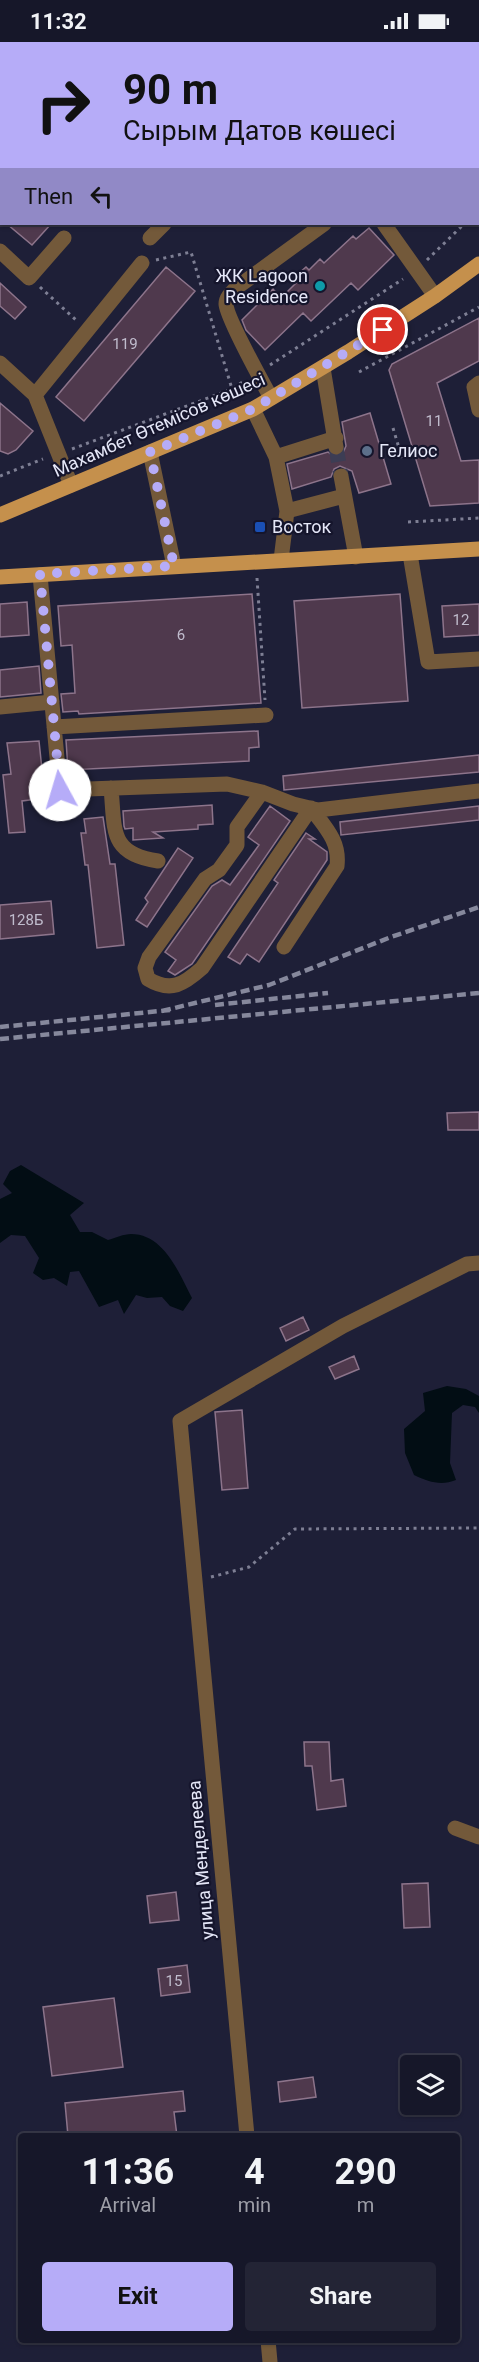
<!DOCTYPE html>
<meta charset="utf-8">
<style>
:root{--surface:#161729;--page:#232435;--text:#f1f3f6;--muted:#9e9fa8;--line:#353646;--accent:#b6acf8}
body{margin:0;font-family:Roboto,sans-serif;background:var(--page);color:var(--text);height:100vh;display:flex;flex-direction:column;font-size:22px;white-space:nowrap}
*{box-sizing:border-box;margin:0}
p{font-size:20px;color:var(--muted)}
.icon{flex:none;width:33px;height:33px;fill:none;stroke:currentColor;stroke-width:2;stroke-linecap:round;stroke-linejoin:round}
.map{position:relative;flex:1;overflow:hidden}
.details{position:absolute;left:18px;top:2091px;width:442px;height:210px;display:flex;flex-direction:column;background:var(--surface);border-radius:6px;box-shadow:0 2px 4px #0004,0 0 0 2px var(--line)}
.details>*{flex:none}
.hud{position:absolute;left:0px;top:0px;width:480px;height:183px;box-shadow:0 2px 4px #0004,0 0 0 2px var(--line);background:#b6acf8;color:#111;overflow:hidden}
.controls{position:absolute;left:400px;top:2013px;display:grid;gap:12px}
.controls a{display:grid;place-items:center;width:60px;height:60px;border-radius:6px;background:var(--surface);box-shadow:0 2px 4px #0004,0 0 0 2px var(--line);font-size:30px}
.pin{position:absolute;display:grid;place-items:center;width:51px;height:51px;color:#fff;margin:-26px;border:3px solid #fff;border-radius:50%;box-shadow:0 2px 6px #0007}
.me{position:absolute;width:66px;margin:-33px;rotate:354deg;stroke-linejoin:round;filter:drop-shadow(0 0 4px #0008)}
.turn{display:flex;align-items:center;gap:21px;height:126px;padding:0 24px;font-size:27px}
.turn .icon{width:78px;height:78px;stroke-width:2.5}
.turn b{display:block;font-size:42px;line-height:51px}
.then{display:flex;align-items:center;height:57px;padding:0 24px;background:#0003;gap:12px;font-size:22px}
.eta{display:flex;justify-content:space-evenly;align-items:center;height:102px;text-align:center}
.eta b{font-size:36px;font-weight:700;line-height:42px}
.button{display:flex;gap:12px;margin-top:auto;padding:12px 24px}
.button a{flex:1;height:69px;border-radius:6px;background:var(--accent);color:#111;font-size:24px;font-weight:700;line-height:69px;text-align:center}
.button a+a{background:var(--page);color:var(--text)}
.status{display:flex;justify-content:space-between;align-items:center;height:42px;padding:0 30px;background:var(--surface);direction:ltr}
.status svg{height:16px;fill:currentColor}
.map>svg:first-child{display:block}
.education{fill:#32232f}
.water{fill:#020d14}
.building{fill:#4f394d;stroke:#8d748b;stroke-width:1.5}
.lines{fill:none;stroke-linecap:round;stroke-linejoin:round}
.minor-tunnel{stroke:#3c3d54;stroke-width:15;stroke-dasharray:15 8;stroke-linecap:butt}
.path{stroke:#7e7f94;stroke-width:3;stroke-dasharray:3 4.5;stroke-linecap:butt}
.minor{stroke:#73593a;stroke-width:15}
.major{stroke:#c5904c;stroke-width:15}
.rail{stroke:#86889c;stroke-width:4.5;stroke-dasharray:9 4.5;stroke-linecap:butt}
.route{stroke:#b6acf8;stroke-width:10;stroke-dasharray:0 18}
.culture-dot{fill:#0f9aa8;stroke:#15152c;stroke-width:2}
.service-dot{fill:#5c6f8a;stroke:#15152c;stroke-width:2}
.transit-dot{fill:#1a4fb4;stroke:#15152c;stroke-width:2}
.labels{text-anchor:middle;stroke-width:4.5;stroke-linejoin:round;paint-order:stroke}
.number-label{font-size:15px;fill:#c0bccd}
.poi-label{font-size:18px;fill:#e5e7f8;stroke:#15152c;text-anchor:start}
.street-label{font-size:18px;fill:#e5e7f8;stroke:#15152c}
</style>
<div class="status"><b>11:32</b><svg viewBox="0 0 49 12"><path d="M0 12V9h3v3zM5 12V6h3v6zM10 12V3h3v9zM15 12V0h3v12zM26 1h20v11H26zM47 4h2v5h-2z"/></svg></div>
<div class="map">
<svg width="479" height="2320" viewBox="0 0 479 2320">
<rect width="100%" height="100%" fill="#1e1f37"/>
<path class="education" d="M0 0H163L164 1 2 2 1 68Z"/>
<path class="water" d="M21 1123 84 1161 70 1173 80 1190H92L108 1198C115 1196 124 1192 131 1192 164 1192 179 1231 192 1256L183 1269 170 1264 162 1255 147 1256 136 1253 124 1272 118 1258 99 1265 79 1229 70 1230 67 1244 54 1236 43 1238 33 1231 39 1216 25 1194 11 1193 0 1201V1157L12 1151 3 1142 10 1129Z
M447 1344 466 1347 479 1354V1371L475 1365 463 1363 452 1371 450 1421 456 1438C441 1444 429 1440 414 1433L405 1411 404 1387 425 1369 423 1351Z"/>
<path class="building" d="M7 182H51L32 203Z
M369 186 394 213 358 248 351 241 311 279 303 271 265 308 246 288 242 278 273 247 281 256 300 237 296 234 306 225 309 228 320 217 324 221 353 194 356 197Z
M166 225 195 249 84 379 56 355Z
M0 241 26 265 15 277 0 264Z
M479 276V319L437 341 461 419 479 418V461L430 464 389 328 392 322Z
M0 361 33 389 16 408 8 412 0 409Z
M370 371 391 442 359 451 352 429 340 424 334 427 331 435 292 447 287 422 328 410 333 414 342 413 346 404 342 380Z
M252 552 261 661 79 672 78 669 63 670 61 652 75 651 72 603 61 604 58 564Z
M400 552 408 659 302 666 294 559Z
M27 560 29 593 0 595V562Z
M479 562V593L444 595 442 564Z
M39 624 41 651 0 655V628Z
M258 689 259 705 249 706V719L68 728 66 698Z
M39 699 45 756 22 759 25 790 9 791 3 733 11 732 7 701Z
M479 713V730L284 748 283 734Z
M212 763 213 782 198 783V787L153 790 163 796 133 798V786L125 787 124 784 123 769Z
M270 764 290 779 192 922 175 933 168 929 176 918 165 910 212 844 222 838 230 843 259 803 248 795Z
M479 764V778L341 793 340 780Z
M103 775 110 822H115L124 903 97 906 88 823H85L81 791H86L84 777Z
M306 791 315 797H309L327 810V818L259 920 247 912 240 922 228 915 278 841 274 838Z
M178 806 193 816 147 885 136 878 148 860 145 856Z
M51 859 54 892 0 897V863Z
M479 1070V1088H448L447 1071Z
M303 1275 309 1288 286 1299 280 1286Z
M354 1314 359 1327 335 1337 329 1325Z
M242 1368 248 1446 222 1448 215 1370Z
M304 1700H329L331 1739 343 1737 346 1764 317 1768 312 1724H305Z
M428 1841 430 1885 404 1886 402 1842Z
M176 1850 179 1878 150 1881 147 1854Z
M187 1923 190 1950 161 1954 158 1927Z
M114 1956 123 2025 52 2034 43 1965Z
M313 2035 316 2055 280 2060 278 2040Z
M183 2049 185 2069 174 2070 177 2094H68L65 2061Z"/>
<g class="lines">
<path class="minor-tunnel" d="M336 405 341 434"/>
<path class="path" d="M478 168H479
M156 218 191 210 232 347
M427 218 464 182
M40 245 77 279
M270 323 403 237
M359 330 479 265
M393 386 402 416
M72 407 232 347 244 339
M0 434 43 417
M408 480 479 476
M257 536 265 658
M211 1535 249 1525 295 1487 479 1486"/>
<path class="minor" d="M377 0 380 2
M178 2 180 0
M297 2 299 0
M478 62 479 61
M384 182 435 254
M150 196 164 182
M0 209 29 236 64 196
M0 321 35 353
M323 326 336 405
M479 341 474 345 479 368
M271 356C263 341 226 275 226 262 226 255 232 250 236 246L324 182
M253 367 276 415 287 469 281 518
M150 410 174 524
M276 415 336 396
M341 434 356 515
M71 443 35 353 142 221
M287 469 344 454
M410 512 428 620 479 617
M40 533 60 748 227 742 262 750 293 762 318 768 479 749
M0 665 52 660
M54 685 266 673
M111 746C115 788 109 812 158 819
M262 750 237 785V803L219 828 205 837 149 915 145 926 148 937C171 951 184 942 202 926L311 766C325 785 340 799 337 824L284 905
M455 1786 479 1795
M247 2094 180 1379 343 1284 467 1222 479 1221
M268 2298 270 2320"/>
<path class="major" d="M0 473 253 367 348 310 435 254 479 222
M0 535 479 507"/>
<path class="rail" d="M215 963 328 951
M162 969 269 943 391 895 479 865
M0 985 170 968
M0 997 479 951"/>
</g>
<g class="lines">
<path class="route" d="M60 748 40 532 174 524 150 410 253 367 383 288"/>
</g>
<circle class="culture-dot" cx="320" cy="244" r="6"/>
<circle class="service-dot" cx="367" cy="409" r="6"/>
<rect class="transit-dot" x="254" y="479" width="12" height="12" rx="3"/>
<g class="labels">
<g class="number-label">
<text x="125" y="307">119</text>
<text x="434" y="384">11</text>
<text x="461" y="583">12</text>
<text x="181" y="598">6</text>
<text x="26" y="883">128Б</text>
<text x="174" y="1944">15</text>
</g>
<g class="poi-label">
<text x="308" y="240" text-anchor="end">ЖК Lagoon<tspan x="308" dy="21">Residence</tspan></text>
<text x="379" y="415">Гелиос</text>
<text x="272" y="491">Восток</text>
</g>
<g class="street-label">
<text transform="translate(159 383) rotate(-24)" y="6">Махамбет Өтемісов көшесі</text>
<text transform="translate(201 1818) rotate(-95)" y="6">улица Менделеева</text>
</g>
</g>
</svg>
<div class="controls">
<a><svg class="icon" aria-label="layers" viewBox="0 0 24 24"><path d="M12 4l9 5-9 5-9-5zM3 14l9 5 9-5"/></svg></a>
</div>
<div class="pin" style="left:383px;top:288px;background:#d93025"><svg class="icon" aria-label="arrive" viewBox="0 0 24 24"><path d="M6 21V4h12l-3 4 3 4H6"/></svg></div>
<svg class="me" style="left:60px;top:748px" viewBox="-20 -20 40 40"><circle r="19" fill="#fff"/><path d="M0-13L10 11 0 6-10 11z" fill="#b6acf8"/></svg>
<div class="hud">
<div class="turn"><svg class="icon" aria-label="right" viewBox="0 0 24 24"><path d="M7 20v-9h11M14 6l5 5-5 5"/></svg><div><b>90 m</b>Сырым Датов көшесі</div></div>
<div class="then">Then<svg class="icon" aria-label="left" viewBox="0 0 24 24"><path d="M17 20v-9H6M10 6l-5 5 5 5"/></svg></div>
</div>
<section class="details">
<div class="eta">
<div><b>11:36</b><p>Arrival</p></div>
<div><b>4</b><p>min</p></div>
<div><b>290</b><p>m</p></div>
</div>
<div class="button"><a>Exit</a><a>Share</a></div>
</section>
</div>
